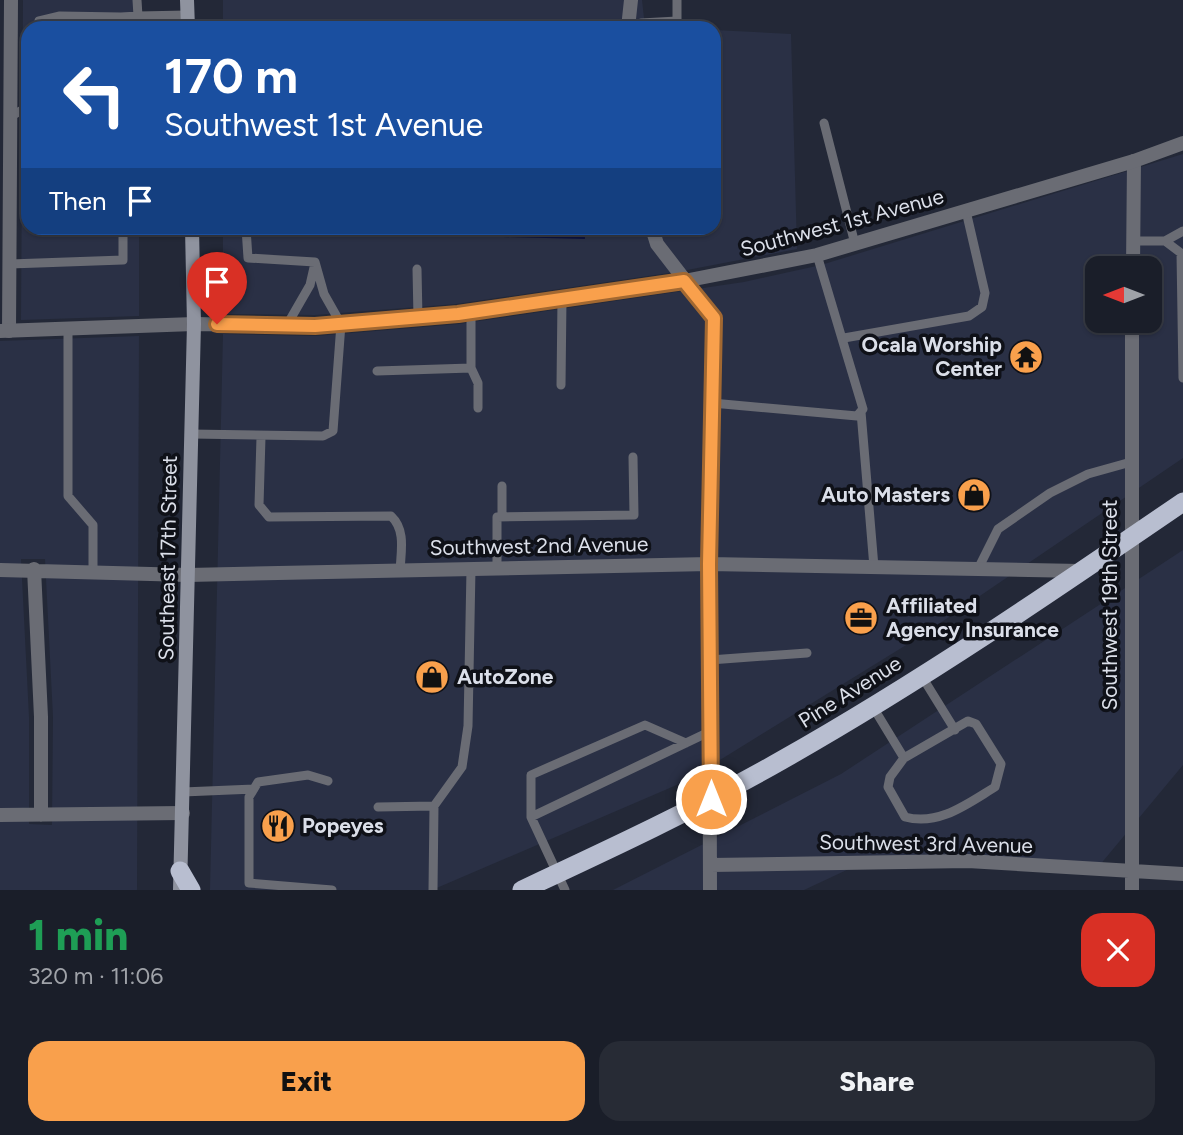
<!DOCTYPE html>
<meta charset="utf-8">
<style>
:root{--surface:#1a1e29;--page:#272b35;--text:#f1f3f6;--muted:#9fa2a8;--line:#383c46;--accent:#f9a04c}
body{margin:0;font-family:Figtree,sans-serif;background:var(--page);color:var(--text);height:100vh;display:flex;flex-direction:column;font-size:26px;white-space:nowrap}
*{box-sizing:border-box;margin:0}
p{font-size:23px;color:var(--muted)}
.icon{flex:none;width:38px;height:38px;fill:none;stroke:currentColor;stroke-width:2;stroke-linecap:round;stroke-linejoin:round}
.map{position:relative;height:890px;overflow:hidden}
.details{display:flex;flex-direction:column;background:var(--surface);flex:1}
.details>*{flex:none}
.guide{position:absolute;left:21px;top:21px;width:700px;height:214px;border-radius:21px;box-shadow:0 2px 5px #0004,0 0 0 2px var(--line);background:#1a4fa0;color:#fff;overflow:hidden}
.needle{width:46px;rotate:270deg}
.fabs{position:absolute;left:1085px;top:256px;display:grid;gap:14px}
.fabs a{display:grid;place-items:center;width:77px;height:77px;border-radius:14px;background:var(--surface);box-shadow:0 2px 5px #0004,0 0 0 2px var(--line);font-size:35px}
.pin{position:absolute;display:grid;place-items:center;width:60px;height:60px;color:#fff;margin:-72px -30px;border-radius:50% 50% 50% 0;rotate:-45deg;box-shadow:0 0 7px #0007}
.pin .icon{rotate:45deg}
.me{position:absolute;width:77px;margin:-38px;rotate:0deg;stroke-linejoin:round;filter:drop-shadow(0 0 5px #0008)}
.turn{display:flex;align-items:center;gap:24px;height:147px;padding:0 28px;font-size:32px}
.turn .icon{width:91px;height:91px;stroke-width:2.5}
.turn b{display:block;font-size:49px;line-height:60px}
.then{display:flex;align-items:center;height:66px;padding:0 28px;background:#0003;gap:14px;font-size:26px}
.round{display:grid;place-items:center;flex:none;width:74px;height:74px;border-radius:21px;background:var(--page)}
.head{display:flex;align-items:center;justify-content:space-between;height:119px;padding:0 28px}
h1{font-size:42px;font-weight:800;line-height:52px;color:#1e9e55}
.button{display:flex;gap:14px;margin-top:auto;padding:14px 28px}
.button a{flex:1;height:80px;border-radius:21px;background:var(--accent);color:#111;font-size:28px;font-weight:800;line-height:80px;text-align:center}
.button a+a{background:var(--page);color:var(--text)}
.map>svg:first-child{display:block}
.built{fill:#2a3045;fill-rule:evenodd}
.water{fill:#0d1341}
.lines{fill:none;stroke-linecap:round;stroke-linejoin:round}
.service{stroke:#6a6c74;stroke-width:9}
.minor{stroke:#6a6c74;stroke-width:14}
.tertiary{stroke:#6a6c74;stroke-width:14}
.secondary{stroke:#8f939f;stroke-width:14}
.trunk{stroke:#b8bed0;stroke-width:19}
.route-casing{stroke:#a26831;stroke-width:18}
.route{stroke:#f9a04c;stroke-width:12}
.labels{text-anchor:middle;stroke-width:7;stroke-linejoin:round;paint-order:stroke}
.street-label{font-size:21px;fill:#dbdfe9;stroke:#0f1118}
.poi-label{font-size:21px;font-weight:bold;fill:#dbdfe9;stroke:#0f1118;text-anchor:start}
</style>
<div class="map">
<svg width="1183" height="890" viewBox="0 0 1183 890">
<rect width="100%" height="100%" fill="#232837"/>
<path class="built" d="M23 0H140V28H28V228H139V316L21 320Z
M223 0H642L645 27 665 28H223Z
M714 30 791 34 797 249 682 271 456 304 315 315 223 314V228H503L504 237 585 238 584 228H714Z
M1183 154V458L924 634 686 781 432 890H210L223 334 316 336 459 324 744 282 821 265ZM1097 268H1150V320H1097Z
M139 336 137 890H0V341ZM21 559H45L53 717 52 825 29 824V717Z
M1183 550V765L1099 866 851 868 804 890H613L841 774Z"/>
<path class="water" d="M503 228H584L585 239 503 237Z"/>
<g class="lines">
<path class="service" d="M138 16 187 15
M121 17 138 16 137 0
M39 28V21L60 16 121 17V28
M632 28 641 23 677 21V0
M11 116 28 107
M824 123 855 244
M246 228 248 258 315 262
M1133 241H1165L1183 231
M1165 241 1181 253 1183 378
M10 264 123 260V228
M417 269 418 318
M287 325 310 285 315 263
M68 329V496L93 525V571
M844 338 969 316 982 307 985 293 966 211
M471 368 478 383V408
M377 371 471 368V312
M561 385 562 299
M712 403 857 416 863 409 817 255
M861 412 874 567
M191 434 323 436 333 431 341 324 324 294 315 262
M261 437 259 505 269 517 391 516C406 530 401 551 400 571
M502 486V517
M497 568V517L634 515 633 457
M978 569 998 529 1050 493 1088 474 1131 462
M710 660 807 653
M921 675 955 730
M873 707 904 758 890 777 888 787 905 817C939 826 967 804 995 787L1001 764 976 724 968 721 904 758
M328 781 308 775 258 782 249 797V883L332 890
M183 792 254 789
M434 806 462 767 468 726 471 569
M378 807 434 806 433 890
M531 817V775L645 725 686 743
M565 890 531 817 711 731"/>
<path class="minor" d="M628 28 631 0
M652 228 657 244 714 318 709 564 710 890
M1133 268 1134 161
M1132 320V890
M9 331 11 0
M34 569 41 717V815
M0 570 188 575 709 564 1080 571
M0 815 183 813
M710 865 968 861 1183 874"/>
<path class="tertiary" d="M0 331 194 324 315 326 458 314 684 281 817 255 1134 161 1183 143"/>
<path class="secondary" d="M187 0 188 28
M180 890 194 324 192 228"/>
<path class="trunk" d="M180 871 191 890
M522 890C610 849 698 808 782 760 920 682 1053 591 1183 502"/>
</g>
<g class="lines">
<g class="route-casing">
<path id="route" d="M217 324 315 326 458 314 684 281 714 318 709 564 711 799"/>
</g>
<use href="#route" class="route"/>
</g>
<defs>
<g id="temple-disc" transform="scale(1.75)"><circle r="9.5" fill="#f9a04c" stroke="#0f1118"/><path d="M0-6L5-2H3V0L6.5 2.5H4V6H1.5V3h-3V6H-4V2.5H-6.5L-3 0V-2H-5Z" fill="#111"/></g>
<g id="shop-disc" transform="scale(1.75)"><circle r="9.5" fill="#f9a04c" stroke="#0f1118"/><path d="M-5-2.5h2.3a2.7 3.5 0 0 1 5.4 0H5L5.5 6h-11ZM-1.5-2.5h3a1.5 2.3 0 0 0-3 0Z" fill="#111"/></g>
<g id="office-disc" transform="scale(1.75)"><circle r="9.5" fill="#f9a04c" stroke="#0f1118"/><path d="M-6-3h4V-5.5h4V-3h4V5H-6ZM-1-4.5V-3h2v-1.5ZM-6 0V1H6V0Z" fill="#111"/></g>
<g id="restaurant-disc" transform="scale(1.75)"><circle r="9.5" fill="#f9a04c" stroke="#0f1118"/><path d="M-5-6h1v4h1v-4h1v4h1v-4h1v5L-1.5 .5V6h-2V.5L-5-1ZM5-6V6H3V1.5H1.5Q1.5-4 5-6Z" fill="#111"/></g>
</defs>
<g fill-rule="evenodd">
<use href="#temple-disc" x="1026" y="357"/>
<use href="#shop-disc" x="974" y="495"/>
<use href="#office-disc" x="861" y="618"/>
<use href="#shop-disc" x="432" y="677"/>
<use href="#restaurant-disc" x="278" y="826"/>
</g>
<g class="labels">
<g class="street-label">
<text transform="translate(842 223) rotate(-15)" y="7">Southwest 1st Avenue</text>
<text transform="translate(539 546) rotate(-1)" y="7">Southwest 2nd Avenue</text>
<text transform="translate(168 558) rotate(-89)" y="7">Southeast 17th Street</text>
<text transform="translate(1110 605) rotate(-90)" y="7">Southwest 19th Street</text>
<text transform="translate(850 692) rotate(-32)" y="7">Pine Avenue</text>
<text transform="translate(926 844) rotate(1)" y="7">Southwest 3rd Avenue</text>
</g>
<g class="poi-label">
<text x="1002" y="352" text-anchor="end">Ocala Worship<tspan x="1002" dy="24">Center</tspan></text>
<text x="950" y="502" text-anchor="end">Auto Masters</text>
<text x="886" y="613">Affiliated<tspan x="886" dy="24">Agency Insurance</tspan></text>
<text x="457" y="684">AutoZone</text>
<text x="302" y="833">Popeyes</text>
</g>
</g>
</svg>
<div class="fabs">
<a><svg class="needle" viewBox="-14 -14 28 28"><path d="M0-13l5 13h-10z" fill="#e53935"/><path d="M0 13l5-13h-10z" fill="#9fa2a8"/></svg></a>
</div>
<div class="pin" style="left:217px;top:324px;background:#d93025"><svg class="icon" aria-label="arrive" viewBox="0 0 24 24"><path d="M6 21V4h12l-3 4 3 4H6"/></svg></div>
<svg class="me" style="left:711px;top:799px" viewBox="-20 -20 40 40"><circle r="17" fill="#f9a04c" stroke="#fff" stroke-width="3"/><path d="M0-11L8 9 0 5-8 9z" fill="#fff"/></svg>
<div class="guide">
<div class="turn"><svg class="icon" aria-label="left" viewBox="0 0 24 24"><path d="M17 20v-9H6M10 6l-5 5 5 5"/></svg><div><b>170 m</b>Southwest 1st Avenue</div></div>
<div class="then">Then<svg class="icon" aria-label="arrive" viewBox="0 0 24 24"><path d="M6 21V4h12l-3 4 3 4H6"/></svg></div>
</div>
</div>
<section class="details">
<div class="head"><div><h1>1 min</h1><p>320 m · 11:06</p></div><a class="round" style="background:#d93025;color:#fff"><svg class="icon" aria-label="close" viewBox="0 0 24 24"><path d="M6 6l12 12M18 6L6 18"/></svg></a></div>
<div class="button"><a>Exit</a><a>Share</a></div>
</section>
